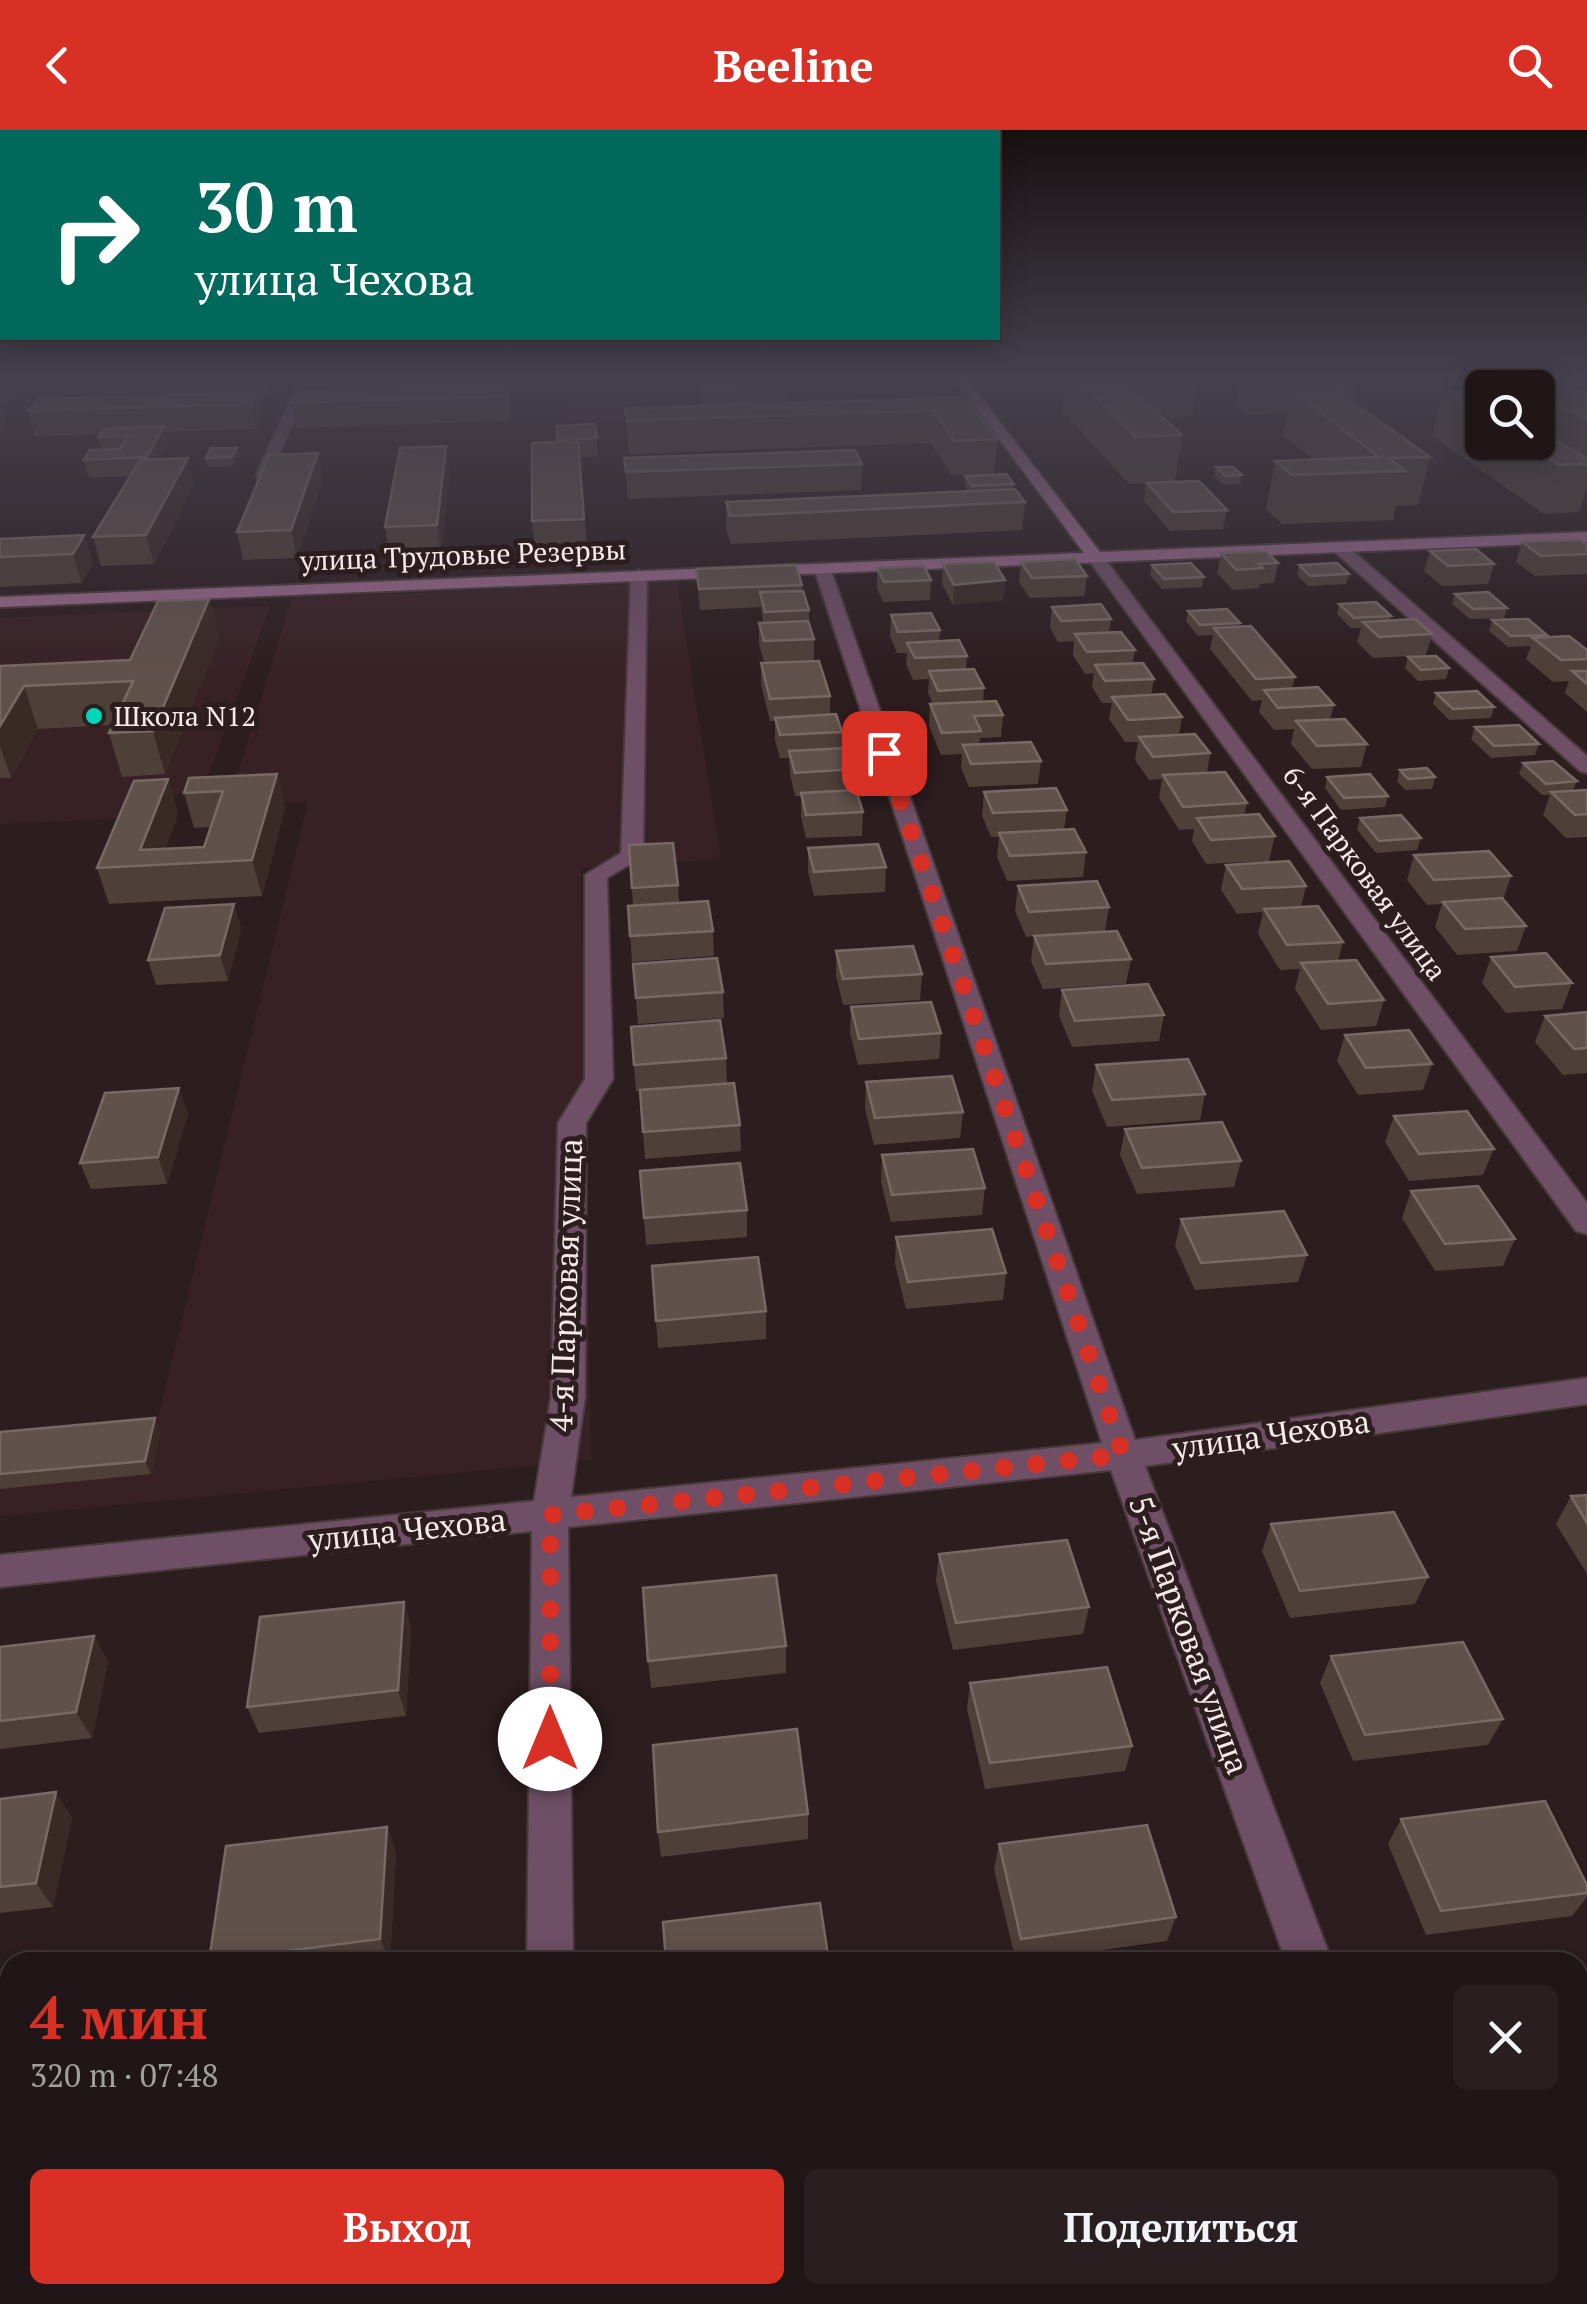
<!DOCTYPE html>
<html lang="ru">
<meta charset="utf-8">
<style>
:root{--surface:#211617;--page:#291f20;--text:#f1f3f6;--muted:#a29fa1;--line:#3e3536;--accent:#d93025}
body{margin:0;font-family:"PT Serif",serif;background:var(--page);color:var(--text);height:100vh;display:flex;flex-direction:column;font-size:38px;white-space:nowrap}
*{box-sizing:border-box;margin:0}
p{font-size:32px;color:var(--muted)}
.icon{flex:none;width:55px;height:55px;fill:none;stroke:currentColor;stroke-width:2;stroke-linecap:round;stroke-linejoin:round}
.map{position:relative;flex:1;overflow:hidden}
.panel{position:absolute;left:0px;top:1822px;width:1588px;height:352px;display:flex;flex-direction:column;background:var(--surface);border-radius:30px 30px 0 0;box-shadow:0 5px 25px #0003,0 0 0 2px var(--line)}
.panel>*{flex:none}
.top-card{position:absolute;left:0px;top:0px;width:1000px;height:210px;box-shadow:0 5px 25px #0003,0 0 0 2px var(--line);background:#00695c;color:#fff;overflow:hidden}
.buttons{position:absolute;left:1465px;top:240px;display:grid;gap:20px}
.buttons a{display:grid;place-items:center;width:90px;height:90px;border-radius:15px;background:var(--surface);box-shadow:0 5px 25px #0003,0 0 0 2px var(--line);font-size:50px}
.pin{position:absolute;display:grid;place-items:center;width:85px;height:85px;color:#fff;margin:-42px;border-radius:20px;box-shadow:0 5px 15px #0006}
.me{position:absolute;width:110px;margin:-55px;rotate:0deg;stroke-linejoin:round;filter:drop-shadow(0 0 8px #0008)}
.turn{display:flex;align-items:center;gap:35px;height:210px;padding:0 30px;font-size:45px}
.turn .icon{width:130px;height:130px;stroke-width:2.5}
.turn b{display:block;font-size:70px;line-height:85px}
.round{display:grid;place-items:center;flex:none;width:105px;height:105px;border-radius:15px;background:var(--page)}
.overview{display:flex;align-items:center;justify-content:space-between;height:170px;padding:0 30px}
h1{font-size:60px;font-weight:600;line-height:75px;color:var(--accent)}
.action{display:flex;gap:20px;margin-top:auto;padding:20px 30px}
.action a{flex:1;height:115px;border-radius:15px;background:var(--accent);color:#fff;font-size:40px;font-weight:600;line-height:115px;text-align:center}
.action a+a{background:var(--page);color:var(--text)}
header{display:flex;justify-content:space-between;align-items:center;height:130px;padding:0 30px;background:var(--accent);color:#fff;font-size:45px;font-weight:600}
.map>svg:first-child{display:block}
.built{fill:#382125}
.green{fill:#4f3b1a}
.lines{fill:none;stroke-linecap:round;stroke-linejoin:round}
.street-casing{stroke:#483a3b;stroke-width:4}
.secondary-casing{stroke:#483a3b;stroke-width:4}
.street{fill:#6e4f65;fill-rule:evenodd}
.secondary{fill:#99688b;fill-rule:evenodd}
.wall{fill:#4e3f38;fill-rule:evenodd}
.shaded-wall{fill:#392a26}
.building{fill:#60514b;stroke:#776964;stroke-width:2.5}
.route{stroke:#d93025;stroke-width:18;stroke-dasharray:0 32.4}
.poi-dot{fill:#00d5b7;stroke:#2c1d1f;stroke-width:4}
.labels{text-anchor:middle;stroke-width:10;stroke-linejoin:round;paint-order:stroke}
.far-street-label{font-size:28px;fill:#f5e9ea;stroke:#2c1d1f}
.far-poi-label{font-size:28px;fill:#f5e9ea;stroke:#2c1d1f;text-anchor:start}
.street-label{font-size:32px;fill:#f5e9ea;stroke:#2c1d1f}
</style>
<header><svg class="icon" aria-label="back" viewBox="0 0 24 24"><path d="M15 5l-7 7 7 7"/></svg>Beeline<svg class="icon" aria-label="search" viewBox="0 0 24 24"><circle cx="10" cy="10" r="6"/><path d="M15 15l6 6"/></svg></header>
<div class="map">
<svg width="1587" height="2174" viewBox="0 0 1587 2174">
<rect width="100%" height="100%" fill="#2c1d1f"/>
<path class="built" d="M569 248H942L961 276 568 290Z
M677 452 721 729 581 738 591 1330 0 1386V1303L158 1288 308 672 228 675 292 468Z
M270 476 208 648 134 688 0 694V488Z"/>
<path class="green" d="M271 253 263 270 79 276 93 259Z"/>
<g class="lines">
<g class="street-casing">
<path id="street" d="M301 248H313L270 345 258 348 256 345Z
M1334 415H1346L1587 626V643L1580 641 1334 421Z
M1089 424H1101L1587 1073V1104L1576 1101 1089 430Z
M822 433 830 438 1135 1310 1587 1248V1274L1145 1336 1332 1832H1286L1111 1340 568 1397 573 1832H527L532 1401 0 1457V1425L534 1371 551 1267 558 993 585 949V745L621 723 631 445 639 440 647 445 643 726 607 748 613 949 586 993 585 1267 571 1367 1102 1313 814 438Z
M524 2165H578V2174H524Z
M1403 2165H1457L1460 2174H1406Z"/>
</g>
<g class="secondary-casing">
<path id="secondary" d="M954 248H966L1100 422 1587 402V412L0 477V467L1084 423Z"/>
</g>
<use href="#street" class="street"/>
<use href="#secondary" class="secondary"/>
</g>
<path class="wall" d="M310 248H513L512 258H510L512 280 511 291 296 298 291 273 313 261Z
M698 248H809V258L788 259V273L965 267 997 309 994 343 951 345 931 313 629 324 625 279 703 276Z
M1066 248H1198L1192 286 1162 287 1182 305 1175 352 1227 380 1223 399 1170 401 1144 371 1146 353 1129 354 1062 280Z
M1240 248H1357L1352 271 1430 327 1418 375 1396 376 1393 390 1282 394 1266 379 1275 331 1313 329 1283 305 1288 283 1248 285 1236 274Z
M1509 248H1555L1587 265V357L1579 382 1544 384 1432 306 1443 262 1462 261 1465 249ZM1482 258H1538V312H1482Z
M257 263 262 287 256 299 166 302 169 313 160 329 194 355 154 434 101 436 93 407 131 346 89 348 84 330 102 320 98 307 100 304 35 306 28 281Z
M595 294 598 326 580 327 587 417 535 419 532 391 558 312 557 296Z
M237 318 239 326 234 336 208 337 206 328Z
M624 329 862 334 861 360 628 369Z
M1216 337 1242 345 1241 354 1223 355 1214 346Z
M450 343 441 423 390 426 385 397Z
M965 346 1014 354 1013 359 1025 372 1022 400 731 414 726 400V372L969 361 964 355Z
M323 350 297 428 243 430 237 402Z
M84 405 93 434 82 453 0 457V409Z
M1522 412 1587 415V444L1535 446 1516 432Z
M1430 421 1494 434 1488 454 1442 456 1424 441Z
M1221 423 1278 433 1274 453 1260 454 1259 458 1233 460 1217 443Z
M1021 432 1087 446 1084 466 1030 468 1019 452Z
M943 434 1005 450 1003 470 953 475 942 454Z
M1152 435 1204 447 1202 457 1162 459 1150 445Z
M1299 435 1349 444 1346 454 1308 456 1297 445Z
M877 438 931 450 930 470 883 472 877 458Z
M696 439 802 455V461L809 480V494L814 509V530L764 532 759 514V493H763L761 477 700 480Z
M1455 464 1507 478 1504 488 1470 489 1452 474Z
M209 469 219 508 165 644 122 647 109 603 112 595 38 599 11 648H0V536L130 530Z
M1339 474 1391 486 1390 490 1432 504 1426 525 1373 528 1357 512 1361 498H1351L1337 484Z
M1052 477 1111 489 1109 502 1135 520 1133 533 1154 549 1151 565 1182 587 1179 605 1210 623 1207 643 1247 673 1244 685 1275 706 1269 731 1206 734 1192 711 1194 699 1179 700 1159 668 1162 649 1149 650 1135 630 1138 612H1125L1109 589 1112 573H1102L1092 557 1094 543 1085 544 1073 525 1074 511 1058 512 1050 498Z
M1188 481 1240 493 1239 496 1295 547 1292 558 1334 575 1330 590 1367 614 1361 637 1312 639 1291 614 1294 599 1274 600 1259 582 1262 570 1252 571 1210 519 1213 505 1198 506 1186 491Z
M891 485 940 500 939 511 967 526 966 539 984 558 983 571 1003 585 1001 607 980 608 979 614 1041 631 1038 654 969 657 961 638 962 624 941 625 929 596 930 574H933L928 563 929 549 913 550 906 534 907 523H897L890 506Z
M1492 490 1547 505V507L1587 520V582L1565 563 1569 551 1553 552 1526 529 1531 516 1508 517 1489 501Z
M1408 527 1449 538 1446 549 1418 551 1405 538Z
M761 533 830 566V585L842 602V618L854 639 853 661 863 682 862 706 806 708 801 687V666H795L790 644 789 628H780L775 610V591H770L761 555Z
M1436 563 1494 577 1491 588 1449 590 1433 574Z
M1475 597 1539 614 1535 625 1491 628 1471 609Z
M1523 633 1577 651 1573 660H1587V707L1566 708 1543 685 1550 665H1542L1519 644Z
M1400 640 1435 647 1432 659 1405 660 1397 651Z
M1327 647 1388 666 1385 677 1341 680 1325 658Z
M189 648 285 678 262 766 109 774 97 738 168 649 178 684 165 719 204 717 211 697 194 698 184 663Z
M984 662 1067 680 1064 700 1086 722 1083 747 1007 751 997 727 999 707H991L982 686Z
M1360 688 1421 708 1417 720 1376 723 1357 700Z
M629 715 678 755 679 772 713 801 714 826 632 832 628 776 633 775Z
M808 718 886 737 885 762 814 766 808 742Z
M1414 725 1511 746 1503 770 1526 796 1517 821 1457 825 1435 797 1442 774 1427 775 1407 750Z
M1226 735 1306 756 1301 777 1343 812 1338 831 1384 870 1376 896 1321 900 1295 859 1300 839 1280 840 1258 804 1263 782 1237 784 1221 760Z
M1018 756 1109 777 1105 801 1131 829 1126 854 1043 859 1031 831 1034 806 1026 807 1015 781Z
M234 774 241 799 228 851 156 855 148 830Z
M836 821 922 844 920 870 843 875 836 846Z
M1491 827 1572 853 1562 879 1506 883 1482 853Z
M633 834 723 862 724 888 638 894Z
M1062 860 1164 885 1159 911 1072 917 1059 886Z
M851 877 941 903 939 929 858 935 850 903Z
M1587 882V943L1563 945 1535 912 1545 886Z
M631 897 726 928 727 953 740 995 741 1021 645 1029 640 961H636Z
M1345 905 1432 934 1423 960 1358 965 1337 931Z
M1096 935 1205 964 1200 990 1107 997 1092 961Z
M866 952 963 982 960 1008 874 1015 865 979Z
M179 958 188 984 167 1054 91 1059 80 1033Z
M1394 986 1494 1019 1483 1045 1409 1051 1385 1012Z
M1125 999 1241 1031 1234 1057 1137 1064 1120 1025Z
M882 1025 985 1058 982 1085 891 1092 881 1052Z
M640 1041 747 1080V1107L646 1115Z
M1411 1061 1515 1109 1503 1136 1435 1141 1402 1088Z
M1181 1089 1307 1125 1298 1152 1195 1160 1175 1116Z
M896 1107 1006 1143 1003 1170 906 1179 895 1134Z
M652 1136 766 1181V1209L658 1218Z
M0 1302H160L151 1344 0 1359Z
M1587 1365V1444L1556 1394 1571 1366Z
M1271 1394 1428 1447 1415 1474 1290 1488 1262 1421Z
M939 1424 1089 1477 1083 1504 953 1520 936 1451Z
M404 1472 411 1498 406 1586 259 1603 247 1577Z
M94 1506 108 1532 92 1608 0 1619V1517Z
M786 1516V1543L651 1558 648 1531Z
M1331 1526 1503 1589 1488 1615 1353 1631 1320 1553Z
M970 1553 1132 1616 1125 1641 985 1659 967 1579Z
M0 1669 72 1687 53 1777 0 1783Z
M808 1684V1709L661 1727 658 1702Z
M1401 1689 1587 1755V1767L1572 1786 1426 1805 1388 1714Z
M387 1697 396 1722 390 1832H210L209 1831Z
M999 1714 1176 1787 1167 1811 1016 1832 994 1739Z
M10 1847V1976L0 1977V1848Z
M1587 1899V2039L1578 2040V1900Z
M686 2165H769L707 2174H688Z"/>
<path class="shaded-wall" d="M0 248H19L22 258 3 278 8 294 0 303Z
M510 255 512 280 511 291 509 266Z
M257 263 262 287 256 299 251 274Z
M164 296 169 313 151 345 147 327Z
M446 316 450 343 441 423 437 395Z
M237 318 239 326 234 336 232 327Z
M318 323 323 350 297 428 291 400Z
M188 328 194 355 154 434 146 405Z
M84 405 93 434 82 453 73 424Z
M1005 450 1003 470 953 475 954 455Z
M209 469 219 508 165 644 153 601Z
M24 556 38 599 11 648 0 616V596Z
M277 644 285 678 262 766 252 730Z
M168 649 178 684 159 735 140 720Z
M234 774 241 799 228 851 220 825Z
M179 958 188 984 167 1054 158 1027Z
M155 1288 160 1302 151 1344 145 1331Z
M404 1472 411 1498 406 1586 398 1560Z
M94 1506 108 1532 92 1608 76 1582Z
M56 1662 72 1687 53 1777 36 1753Z
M387 1697 396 1722 390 1832 380 1809Z
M10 1868V1975L0 1964V1912Z"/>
<path class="building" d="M701 248H786L788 253 703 256Z
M1077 248H1120L1182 305 1136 307Z
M1509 248H1555L1587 265V290L1538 262V258H1482V260L1465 249Z
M510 255 509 266 291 273 296 262Z
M1335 259 1430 327 1389 328 1405 341 1292 345 1275 331 1379 327 1292 261Z
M1474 260 1482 265V286L1443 262Z
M257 263 251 274 28 281 38 269Z
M965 267 997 309 954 311 933 280 627 291 625 279Z
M595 294 597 308 557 310V296Z
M164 296 147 327 84 330 90 320 120 319 129 306 98 307 104 299Z
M1538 299 1587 329V334L1559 335 1524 312H1538Z
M578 311 584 389 532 391V313Z
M446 316 437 395 385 397 400 318Z
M211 318H237L232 327 206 328Z
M855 320 862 334 626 342 624 328Z
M318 323 291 400 237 402 269 325Z
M188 328 146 405 93 407 140 330Z
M1216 337H1233L1242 345 1225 346Z
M1006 344 1014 354 972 356 965 346Z
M1199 351 1227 380 1173 382 1147 353Z
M1015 359 1025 372 730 386 726 372Z
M84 405 73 424 0 427V409Z
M1580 410 1587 415V424L1541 426 1522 412Z
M1476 419 1494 434 1448 436 1430 421Z
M1266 421 1278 433 1259 434 1263 438 1236 440 1221 423Z
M1075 429 1087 446 1032 448 1021 432Z
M994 432 1005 450 954 455 943 434Z
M1191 433 1204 447 1164 449 1152 435Z
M1337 433 1349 444 1310 446 1299 435Z
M796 435 802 455 699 459 696 439Z
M924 436 931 450 884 452 877 438Z
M803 461 809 480 765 482 760 462Z
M1488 462 1507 478 1473 479 1455 464Z
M209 469 153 601 109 603 133 551 24 556 0 596V536L130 530 158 471Z
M1376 472 1391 486 1354 488 1339 474Z
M1101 474 1111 489 1061 491 1052 477Z
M1227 479 1240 493 1200 495 1188 481Z
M931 483 940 500 898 502 891 485Z
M1415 489 1432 504 1379 507 1363 492Z
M1528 489 1547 505 1511 506 1492 490Z
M808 491 814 509 764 511 759 493Z
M1251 496 1295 547 1256 549 1214 498Z
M1121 502 1135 520 1087 522 1075 504Z
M1569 506 1587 520V529L1561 530 1533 508Z
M959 510 967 526 915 528 907 513Z
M1436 526 1449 538 1421 540 1408 527Z
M819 531 830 566 770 569 761 533Z
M1143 533 1154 549 1105 551 1095 535Z
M974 539 984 558 938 561 929 541Z
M1572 541H1587V554Z
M1318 557 1334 575 1278 578 1264 560Z
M1477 561 1494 577 1453 579 1436 563Z
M1165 564 1182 587 1128 590 1112 567Z
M996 571 1003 585 974 586 981 601 942 603 930 574Z
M836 584 842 602 780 605 775 588Z
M1345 589 1367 614 1317 616 1296 591Z
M1519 595 1539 614 1494 616 1475 597Z
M1195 604 1210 623 1153 627 1139 607Z
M1031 612 1041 631 971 634 963 615Z
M847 618 854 639 795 643 789 621Z
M1553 631 1577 651 1546 654 1523 633Z
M1427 638 1435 647 1408 649 1400 640Z
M1225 642 1247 673 1183 677 1163 645Z
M277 644 252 730 97 738 134 651 168 649 140 720 204 717 223 661 184 663 189 648Z
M1370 644 1388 666 1344 668 1327 647Z
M1056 658 1067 680 993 683 984 662Z
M856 660 863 682 806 685 801 663Z
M1587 660V684L1575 685 1551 662Z
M1259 684 1275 706 1211 710 1197 688Z
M1401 685 1421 708 1379 711 1360 688Z
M1074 699 1086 722 1010 726 999 703Z
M673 713 678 755 632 758 629 715Z
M878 714 886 737 814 742 808 718Z
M1489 721 1511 746 1434 750 1414 725Z
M1289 731 1306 756 1242 759 1226 735Z
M1097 751 1109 777 1029 782 1018 756Z
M1502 768 1526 796 1465 799 1443 772Z
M708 771 713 801 630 806 628 776Z
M234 774 220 825 148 830 165 778Z
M1318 776 1343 812 1287 815 1264 779Z
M1117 801 1131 829 1046 834 1034 806Z
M913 816 922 844 843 849 836 821Z
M1546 823 1572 853 1515 857 1491 827Z
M717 828 723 862 636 868 633 834Z
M1356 830 1384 870 1328 874 1301 833Z
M1148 854 1164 885 1075 891 1062 860Z
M931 872 941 903 859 909 851 877Z
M1587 882V918L1574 919 1545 886Z
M720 890 726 928 634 935 631 897Z
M1409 900 1432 934 1366 938 1345 905Z
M1188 929 1205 964 1112 970 1096 935Z
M952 946 963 982 875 988 866 952Z
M734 953 740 995 643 1002 640 960Z
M179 958 158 1027 80 1033 105 963Z
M1467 981 1494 1019 1419 1024 1394 986Z
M1222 992 1241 1031 1142 1038 1125 999Z
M973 1019 985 1058 892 1065 882 1025Z
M740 1033 747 1080 644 1088 640 1041Z
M1478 1056 1515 1109 1445 1114 1411 1061Z
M1284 1081 1307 1125 1201 1133 1181 1089Z
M992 1099 1006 1143 908 1152 896 1107Z
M758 1127 766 1181 656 1191 652 1136Z
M155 1288 145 1331 0 1344V1302Z
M1587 1365V1393L1571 1366Z
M1394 1382 1428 1447 1300 1461 1271 1394Z
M1067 1410 1089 1477 956 1493 939 1424Z
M776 1445 786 1516 648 1531 643 1458Z
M404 1472 398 1560 247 1577 260 1487Z
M94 1506 76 1582 0 1591V1517Z
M1463 1512 1503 1589 1365 1605 1331 1526Z
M1107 1537 1132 1616 990 1633 970 1553Z
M797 1599 808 1684 658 1702 653 1615Z
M56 1662 36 1753 0 1757V1669Z
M1545 1671 1587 1755V1763L1441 1781 1401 1689Z
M1147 1695 1176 1787 1021 1809 999 1714Z
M387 1697 380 1809 209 1831 226 1716Z
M820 1773 829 1832H666L663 1792Z
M10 1847V1868L0 1912V1848Z
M1587 1899V2021L1578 2023V1900Z"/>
<linearGradient id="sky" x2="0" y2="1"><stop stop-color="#181011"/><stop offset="0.45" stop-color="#45404d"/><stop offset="1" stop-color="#45404d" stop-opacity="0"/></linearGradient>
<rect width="1587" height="552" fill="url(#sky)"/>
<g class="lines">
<path class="route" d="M550 1609V1385L1123 1325 884 623"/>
</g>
<circle class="poi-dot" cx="94" cy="586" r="10"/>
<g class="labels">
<g class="far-street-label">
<text transform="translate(463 425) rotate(-2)" y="10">улица Трудовые Резервы</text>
<text transform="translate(1365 743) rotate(54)" y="10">6-я Парковая улица</text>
</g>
<g class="far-poi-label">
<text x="114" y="596">Школа N12</text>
</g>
<g class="street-label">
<text transform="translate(566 1155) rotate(-88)" y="11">4-я Парковая улица</text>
<text transform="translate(1271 1305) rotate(-8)" y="11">улица Чехова</text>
<text transform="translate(407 1400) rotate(-6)" y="11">улица Чехова</text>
<text transform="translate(1189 1505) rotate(70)" y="11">5-я Парковая улица</text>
</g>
</g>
</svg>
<div class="buttons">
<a><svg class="icon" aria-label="search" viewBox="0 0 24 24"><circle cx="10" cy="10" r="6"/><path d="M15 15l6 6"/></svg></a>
</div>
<div class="pin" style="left:884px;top:623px;background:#d93025"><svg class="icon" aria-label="arrive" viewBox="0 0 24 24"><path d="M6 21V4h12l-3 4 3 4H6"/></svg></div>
<svg class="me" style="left:550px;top:1609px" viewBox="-20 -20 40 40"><circle r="19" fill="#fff"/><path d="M0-13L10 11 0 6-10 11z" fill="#d93025"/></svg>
<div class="top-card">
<div class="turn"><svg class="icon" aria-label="right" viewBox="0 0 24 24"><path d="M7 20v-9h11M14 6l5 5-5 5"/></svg><div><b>30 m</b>улица Чехова</div></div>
</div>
<section class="panel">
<div class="overview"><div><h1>4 мин</h1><p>320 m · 07:48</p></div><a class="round"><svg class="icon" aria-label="close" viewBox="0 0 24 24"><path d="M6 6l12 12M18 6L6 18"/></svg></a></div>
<div class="action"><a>Выход</a><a>Поделиться</a></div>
</section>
</div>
